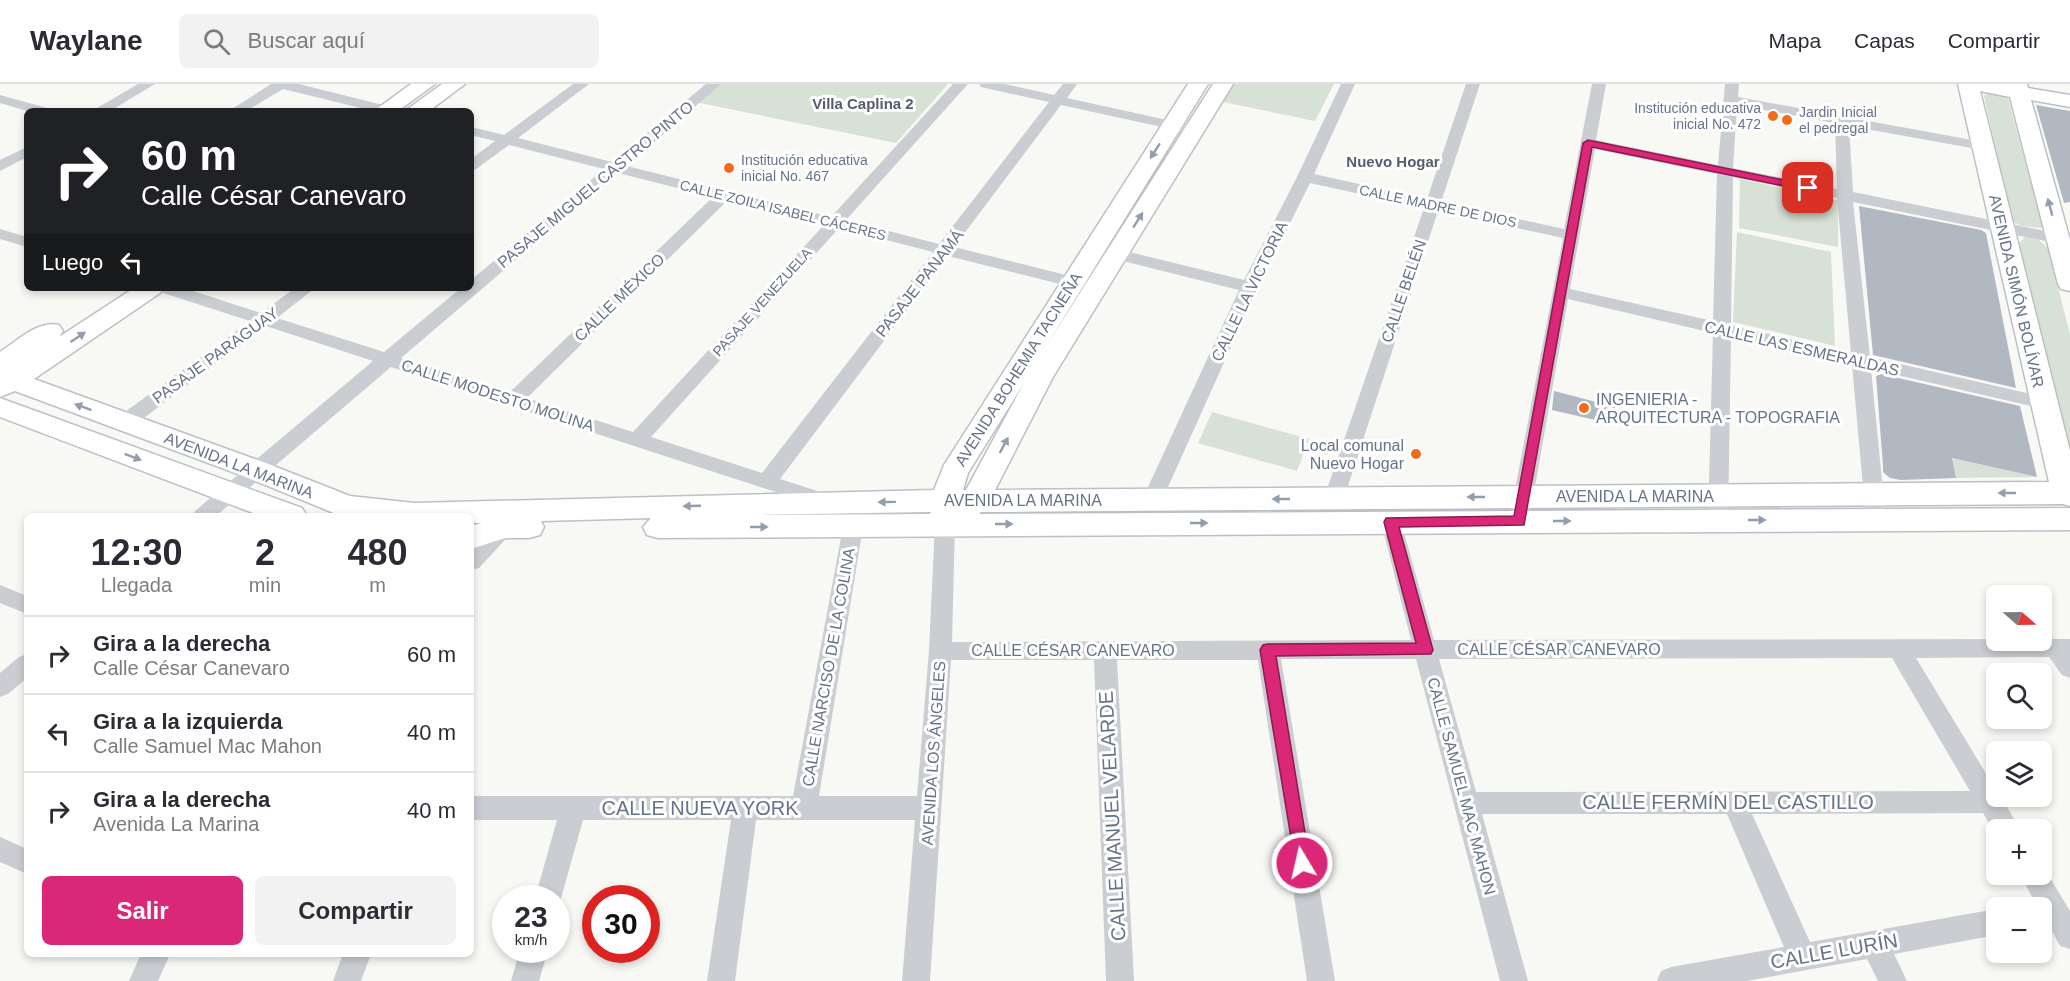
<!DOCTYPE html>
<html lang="es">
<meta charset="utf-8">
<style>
:root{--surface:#fff;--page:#f2f2f3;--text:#2b2b33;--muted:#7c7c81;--line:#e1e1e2;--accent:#db2777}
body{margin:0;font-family:Arial,sans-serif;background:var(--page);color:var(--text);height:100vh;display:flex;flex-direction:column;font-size:22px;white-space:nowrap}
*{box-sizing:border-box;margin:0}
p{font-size:20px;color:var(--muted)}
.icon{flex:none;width:33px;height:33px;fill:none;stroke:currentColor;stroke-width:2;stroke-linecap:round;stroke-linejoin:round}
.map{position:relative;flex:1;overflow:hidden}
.drawer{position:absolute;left:24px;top:429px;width:450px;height:444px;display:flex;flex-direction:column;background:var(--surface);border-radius:9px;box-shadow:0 3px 9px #0003}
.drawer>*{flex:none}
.hud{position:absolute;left:24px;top:24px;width:450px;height:183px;border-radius:9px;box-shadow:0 3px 9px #0003;background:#202124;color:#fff;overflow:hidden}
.needle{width:39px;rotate:110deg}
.fabs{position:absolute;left:1986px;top:501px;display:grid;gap:12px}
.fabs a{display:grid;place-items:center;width:66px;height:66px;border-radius:9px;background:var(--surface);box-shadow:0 3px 9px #0003;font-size:30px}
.speed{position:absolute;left:492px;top:801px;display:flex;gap:12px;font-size:30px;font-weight:700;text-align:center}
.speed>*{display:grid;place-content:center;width:78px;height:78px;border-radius:50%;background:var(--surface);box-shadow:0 3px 9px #0003;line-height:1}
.speed small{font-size:15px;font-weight:400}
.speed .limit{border:9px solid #d22;background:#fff;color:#111}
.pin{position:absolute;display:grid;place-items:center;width:51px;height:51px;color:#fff;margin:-26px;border-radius:12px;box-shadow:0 3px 9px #0006}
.me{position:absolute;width:66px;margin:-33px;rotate:351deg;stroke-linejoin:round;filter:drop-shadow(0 0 4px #0008)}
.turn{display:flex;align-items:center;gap:21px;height:126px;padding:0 18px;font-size:27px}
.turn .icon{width:78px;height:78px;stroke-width:2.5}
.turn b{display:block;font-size:42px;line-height:51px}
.then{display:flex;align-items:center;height:57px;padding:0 18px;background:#0003;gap:12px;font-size:22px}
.eta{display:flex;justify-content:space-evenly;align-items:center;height:102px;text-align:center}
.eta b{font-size:36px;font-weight:700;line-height:42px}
.primary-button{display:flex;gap:12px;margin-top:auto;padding:12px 18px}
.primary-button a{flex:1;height:69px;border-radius:9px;background:var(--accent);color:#fff;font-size:24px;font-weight:700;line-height:69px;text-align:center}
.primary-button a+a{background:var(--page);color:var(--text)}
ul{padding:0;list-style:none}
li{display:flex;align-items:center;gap:18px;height:78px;padding:0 18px;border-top:2px solid var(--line)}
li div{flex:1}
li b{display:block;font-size:22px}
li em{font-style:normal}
header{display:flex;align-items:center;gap:36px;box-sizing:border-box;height:84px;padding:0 30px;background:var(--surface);border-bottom:2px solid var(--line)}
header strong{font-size:28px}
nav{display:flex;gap:33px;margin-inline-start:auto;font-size:21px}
.search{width:420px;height:54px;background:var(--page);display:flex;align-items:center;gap:15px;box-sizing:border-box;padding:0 21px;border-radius:9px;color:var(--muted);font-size:22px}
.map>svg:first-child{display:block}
.green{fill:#d8e1d6}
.building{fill:#b2b8c1}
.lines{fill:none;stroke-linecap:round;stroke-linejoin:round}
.secondary-casing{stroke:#bcc0c6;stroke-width:3}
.street{fill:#cacdd1;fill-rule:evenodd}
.secondary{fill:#fff;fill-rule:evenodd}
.oneway{fill:#929ead}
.route{fill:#db2777;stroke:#8e194d;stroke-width:1.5}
.poi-dot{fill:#f56a18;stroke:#fff;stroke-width:2}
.labels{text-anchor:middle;stroke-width:6;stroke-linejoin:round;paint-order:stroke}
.far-poi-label{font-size:14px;fill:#64748a;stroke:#fff;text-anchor:start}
.far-street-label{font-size:14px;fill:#64748a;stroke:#fff}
.far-neighbourhood-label{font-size:15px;font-weight:bold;fill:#535e6e;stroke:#fff}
.street-label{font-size:16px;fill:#64748a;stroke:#fff}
.poi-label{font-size:16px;fill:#64748a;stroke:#fff;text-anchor:start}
.near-street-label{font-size:20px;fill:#64748a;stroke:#fff}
</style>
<header>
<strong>Waylane</strong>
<div class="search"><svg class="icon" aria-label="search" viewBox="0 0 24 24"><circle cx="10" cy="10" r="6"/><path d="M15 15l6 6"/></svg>Buscar aquí</div>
<nav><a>Mapa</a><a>Capas</a><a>Compartir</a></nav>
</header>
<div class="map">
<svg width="2070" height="897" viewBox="0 0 2070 897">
<rect width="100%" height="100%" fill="#f8f9f5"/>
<path class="green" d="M717 0H948L896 59 695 18Z
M1234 0H1334L1315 37 1223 18Z
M1989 8 2008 14 2043 144 2021 142 2011 136 1984 12Z
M1740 95 1838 116V163L1739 144Z
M1737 148 1831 168 1835 262 1733 238Z
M2026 152 2039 156 2048 164 2070 250V373L2019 159Z
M1212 328 1309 355 1297 387 1198 359Z
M1952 374 2037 393 1956 394Z"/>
<path class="building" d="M2036 21 2070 27V118L2064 119Z
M1859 122 1981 146 1986 149 2016 304 1873 271Z
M1881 290 2020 322 2037 393 1952 374 1956 394 1901 396 1890 394 1883 388V382L1876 292Z
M1554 307 1615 323 1612 340 1552 326Z"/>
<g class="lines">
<g class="secondary-casing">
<path id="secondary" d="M411 0H435L398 27H374Z
M442 0H465L429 27H405Z
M1188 0H1208L1045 264 1213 0H1233L1053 293 995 406 2049 398 1958 0H2027L2028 4 2070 11V23L2031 16 2070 156V207L2061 205 2058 200 2010 13 1980 7 2070 367V422L2063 420 981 428 979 430 2070 424V446L658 454 647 451 643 443 651 434 541 437 544 443 540 451 529 454H505L471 465V442L481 439H471V432H341L246 393 15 307 0 313V268C17 257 38 236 59 241L63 247 59 253 16 281 134 204H163L160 209 34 295 266 379 350 412 414 419 934 406 944 381ZM1024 299 966 406H963L968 389ZM931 428 930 430 746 431Z
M0 314 302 424 307 432H261L0 333Z"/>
</g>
<path class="street" d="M138 0H155L110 27H92Z
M271 0H299L395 24 397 27H373L283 5 246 27H229Z
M573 0H589L518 54 612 78 706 0H721L627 82 831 133 953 0H968L846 136 939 160 1049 18 981 3 979 0H1005L1054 11 1063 0H1077L1067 14 1194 42 1201 46 1194 50 1061 21 954 163 1102 200 1105 204 1102 208 1096 209 948 172 780 395 836 413 839 418 836 423 829 426 822 423 391 283 216 432H192L195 427 373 277 266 242 132 343 125 345 118 343 115 338 118 333 250 237 160 208 157 204H184L261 229 295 204H315L277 234 384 268 461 204H471V196L604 85 509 61 476 85 471 87V75L495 57 471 51V43L504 51ZM618 89 713 113 510 308 401 274ZM728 116 824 141 633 348 527 314ZM839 144 933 168 762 389 651 353Z
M1341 0H1355L1314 90 1427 115 1466 0H1480L1441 118 1564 145 1592 0H1606L1596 56 1718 81 1725 0H1739L1738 13 1988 59 1990 62 1983 66 1849 42 1853 108 2070 152V162L1853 118 1870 273 2044 313 2051 314 2053 319 2051 324 2044 325 1871 285 1886 436 1883 441 1876 444 1869 441 1866 436 1852 281 1731 253 1728 436 1725 441 1718 444 1711 441 1708 436 1713 249 1568 215 1529 437 1526 443 1519 445 1512 443 1509 437 1563 154 1438 127 1344 414 1341 419 1334 422 1327 419 1324 414 1424 124 1310 99 1258 203 1168 403 1162 421 1155 424 1148 421 1145 416 1148 403 1239 206 1111 174 1109 170 1117 165 1244 196 1297 93ZM1737 21 1835 39 1837 105 1733 84ZM1595 65 1717 90 1713 237 1570 205ZM1733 93 1837 114 1851 269 1731 241Z
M0 11 47 24 49 27H27L0 19Z
M27 63V73L0 87V76Z
M0 145 27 153V163L0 155Z
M1391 430 1398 432 1401 438 1434 556 2070 555V594L2062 591 2049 573 1916 574 1996 706V712H2001L2020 746H1996V752L1983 729 1752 730 1810 858 1996 825V851L1894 870 1907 897H1878L1867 875 1747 897H1657L1661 887 1671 883 1784 863 1727 730H1482L1528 897H1500L1416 575H1281L1335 897H1307L1258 576H1117L1134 897H1106L1094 576H951L930 897H902L915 736H756L735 897H707L731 736H583L561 814 556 823V814H535L557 736H471V712H793L843 443 846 437 853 435 860 437 863 443 819 712H917L929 567 935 440 938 434 945 432 952 434 955 440 952 558 1411 556 1381 438 1384 432ZM1892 574 1970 707 1476 708 1439 575Z
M508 431 515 433 518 439 515 445 479 484 471 486V464L501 433Z
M0 501 27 512V530L0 519Z
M27 570V594L8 610 0 613V589L19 573Z
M0 753 27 765V790L0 778Z
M2042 781 2070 827V865L2060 862 2042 829V824H2038L2020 790H2042Z
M520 866H548L539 897H511Z
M141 870H170L158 897H129Z
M343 870H371L361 897H333Z"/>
<use href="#secondary" class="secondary"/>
</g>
<defs><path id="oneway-solid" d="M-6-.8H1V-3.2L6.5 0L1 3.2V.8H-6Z" transform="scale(1.5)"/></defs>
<g class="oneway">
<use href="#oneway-solid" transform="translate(1155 67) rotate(123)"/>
<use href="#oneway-solid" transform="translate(2050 123) rotate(-105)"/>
<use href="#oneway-solid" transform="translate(1138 136) rotate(-58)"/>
<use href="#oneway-solid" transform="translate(78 253) rotate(-34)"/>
<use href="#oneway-solid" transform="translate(83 323) rotate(-160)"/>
<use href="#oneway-solid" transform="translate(1004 361) rotate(-62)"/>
<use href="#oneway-solid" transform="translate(133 373) rotate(21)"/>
<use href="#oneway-solid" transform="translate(2007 409) rotate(180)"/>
<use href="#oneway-solid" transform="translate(1476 413) rotate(180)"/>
<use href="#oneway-solid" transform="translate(1281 415) rotate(180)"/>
<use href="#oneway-solid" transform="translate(887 418) rotate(179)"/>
<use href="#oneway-solid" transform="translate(692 422) rotate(178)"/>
<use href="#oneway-solid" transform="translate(1757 436)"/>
<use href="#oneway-solid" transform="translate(1562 437)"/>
<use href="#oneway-solid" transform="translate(1199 439)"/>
<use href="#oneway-solid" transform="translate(1004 440)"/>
<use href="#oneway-solid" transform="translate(759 443)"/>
</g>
<path class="route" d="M1588 56 1808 101 1813 104 1808 107 1592 63 1524 441 1399 443 1433 566 1431 570 1276 572 1310 779 1308 784 1302 787 1296 784 1260 566 1263 561 1268 560 1416 559 1384 438 1386 434 1514 432 1583 59Z"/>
<g class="poi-dot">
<circle cx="1773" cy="32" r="6"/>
<circle cx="1787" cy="36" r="6"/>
<circle cx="729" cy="84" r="6"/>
<circle cx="1584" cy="324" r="6"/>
<circle cx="1416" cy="370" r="6"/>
</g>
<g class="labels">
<g class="far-poi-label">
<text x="1761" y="29" text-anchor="end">Institución educativa<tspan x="1761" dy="16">inicial No. 472</tspan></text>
<text x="1799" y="33">Jardin Inicial<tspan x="1799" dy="16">el pedregal</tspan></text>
<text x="741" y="81">Institución educativa<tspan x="741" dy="16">inicial No. 467</tspan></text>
</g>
<g class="far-street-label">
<text transform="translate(1438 122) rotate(12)" y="5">CALLE MADRE DE DIOS</text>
<text transform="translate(783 126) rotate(14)" y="5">CALLE ZOILA ISABEL CÁCERES</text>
<text transform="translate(762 218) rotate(-48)" y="5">PASAJE VENEZUELA</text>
</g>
<g class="far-neighbourhood-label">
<text x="863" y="25">Villa Caplina 2</text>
<text x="1393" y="83">Nuevo Hogar</text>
</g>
<g class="street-label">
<text transform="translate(595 100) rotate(-40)" y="6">PASAJE MIGUEL CASTRO PINTO</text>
<text transform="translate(919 199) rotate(-52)" y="6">PASAJE PANAMÁ</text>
<text transform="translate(1249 207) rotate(-64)" y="6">CALLE LA VICTORIA</text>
<text transform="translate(1403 207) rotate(-71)" y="6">CALLE BELÉN</text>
<text transform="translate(2017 207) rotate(77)" y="6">AVENIDA SIMÓN BOLÍVAR</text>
<text transform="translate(619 213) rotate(-44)" y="6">CALLE MÉXICO</text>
<text transform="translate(1802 264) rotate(13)" y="6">CALLE LAS ESMERALDAS</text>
<text transform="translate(215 271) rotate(-36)" y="6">PASAJE PARAGUAY</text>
<text transform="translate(1018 285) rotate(-58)" y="6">AVENIDA BOHEMIA TACNEÑA</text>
<text transform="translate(498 311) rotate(18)" y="6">CALLE MODESTO MOLINA</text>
<text transform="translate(239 381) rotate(21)" y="6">AVENIDA LA MARINA</text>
<text x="1635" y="418">AVENIDA LA MARINA</text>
<text x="1023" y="422">AVENIDA LA MARINA</text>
<text x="1559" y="571">CALLE CÉSAR CANEVARO</text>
<text x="1073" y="572">CALLE CÉSAR CANEVARO</text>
<text transform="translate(828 583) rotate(-80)" y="6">CALLE NARCISO DE LA COLINA</text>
<text transform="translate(933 669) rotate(-86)" y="6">AVENIDA LOS ÁNGELES</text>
<text transform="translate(1462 702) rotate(75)" y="6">CALLE SAMUEL MAC MAHON</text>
</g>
<g class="poi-label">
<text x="1596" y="321">INGENIERIA -<tspan x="1596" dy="18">ARQUITECTURA - TOPOGRAFIA</tspan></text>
<text x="1404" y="367" text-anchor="end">Local comunal<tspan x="1404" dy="18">Nuevo Hogar</tspan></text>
</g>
<g class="near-street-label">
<text x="1728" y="725">CALLE FERMÍN DEL CASTILLO</text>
<text x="700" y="731">CALLE NUEVA YORK</text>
<text transform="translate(1112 732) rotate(-93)" y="7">CALLE MANUEL VELARDE</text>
<text transform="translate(1834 867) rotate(-10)" y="7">CALLE LURÍN</text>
</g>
</g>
</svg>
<div class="fabs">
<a><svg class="needle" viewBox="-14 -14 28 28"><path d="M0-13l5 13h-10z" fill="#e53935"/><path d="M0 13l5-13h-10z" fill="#7c7c81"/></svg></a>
<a><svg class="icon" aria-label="search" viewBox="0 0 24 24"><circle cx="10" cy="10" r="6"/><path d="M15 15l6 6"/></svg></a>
<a><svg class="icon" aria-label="layers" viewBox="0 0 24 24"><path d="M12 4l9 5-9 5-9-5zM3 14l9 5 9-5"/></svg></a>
<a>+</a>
<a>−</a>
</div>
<div class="speed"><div>23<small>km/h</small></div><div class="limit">30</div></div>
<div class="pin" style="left:1808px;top:104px;background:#d93025"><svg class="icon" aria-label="arrive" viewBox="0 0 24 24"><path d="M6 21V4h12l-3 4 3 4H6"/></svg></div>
<svg class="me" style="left:1302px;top:779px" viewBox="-20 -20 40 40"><circle r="17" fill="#db2777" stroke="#fff" stroke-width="3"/><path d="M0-11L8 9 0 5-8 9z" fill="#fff"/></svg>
<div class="hud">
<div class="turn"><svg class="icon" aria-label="right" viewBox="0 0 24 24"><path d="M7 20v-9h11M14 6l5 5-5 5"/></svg><div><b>60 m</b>Calle César Canevaro</div></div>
<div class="then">Luego<svg class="icon" aria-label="left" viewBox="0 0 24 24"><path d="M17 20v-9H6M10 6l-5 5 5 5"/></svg></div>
</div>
<section class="drawer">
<div class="eta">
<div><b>12:30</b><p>Llegada</p></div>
<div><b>2</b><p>min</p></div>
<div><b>480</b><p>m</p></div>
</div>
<ul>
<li><svg class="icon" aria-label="right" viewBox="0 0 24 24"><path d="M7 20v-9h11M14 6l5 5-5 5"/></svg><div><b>Gira a la derecha</b><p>Calle César Canevaro</p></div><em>60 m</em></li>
<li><svg class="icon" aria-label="left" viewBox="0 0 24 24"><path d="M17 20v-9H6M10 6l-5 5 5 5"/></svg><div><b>Gira a la izquierda</b><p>Calle Samuel Mac Mahon</p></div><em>40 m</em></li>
<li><svg class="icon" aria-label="right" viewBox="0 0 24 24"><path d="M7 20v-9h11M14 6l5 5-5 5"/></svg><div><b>Gira a la derecha</b><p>Avenida La Marina</p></div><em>40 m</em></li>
</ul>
<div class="primary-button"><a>Salir</a><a>Compartir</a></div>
</section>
</div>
